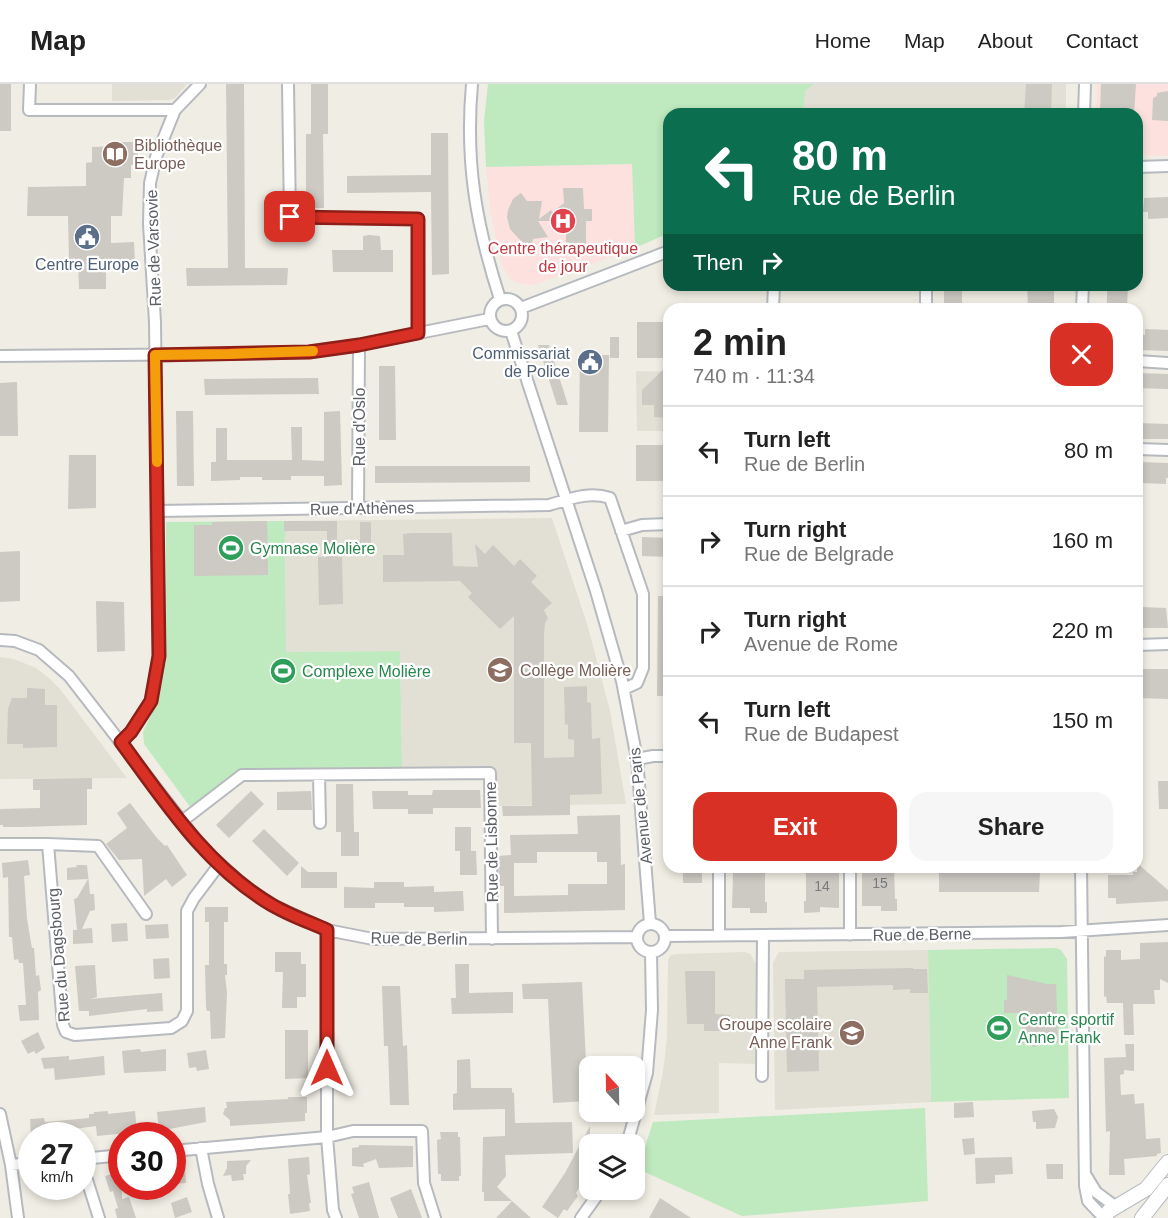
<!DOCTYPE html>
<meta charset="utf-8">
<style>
:root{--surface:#fff;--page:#f6f6f6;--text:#222;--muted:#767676;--line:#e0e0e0;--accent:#d93025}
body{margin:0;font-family:Arial,sans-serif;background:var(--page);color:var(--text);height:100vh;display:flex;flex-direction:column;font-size:22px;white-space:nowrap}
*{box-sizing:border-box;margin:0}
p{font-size:20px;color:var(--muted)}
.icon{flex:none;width:33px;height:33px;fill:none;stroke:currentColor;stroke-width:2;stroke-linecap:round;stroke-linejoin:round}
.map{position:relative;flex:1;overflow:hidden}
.sheet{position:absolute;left:663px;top:219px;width:480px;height:570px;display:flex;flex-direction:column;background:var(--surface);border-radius:18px;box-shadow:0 3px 9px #0003}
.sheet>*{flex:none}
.top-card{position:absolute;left:663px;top:24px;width:480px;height:183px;border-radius:18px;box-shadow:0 3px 9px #0003;background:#0b6e4f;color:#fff;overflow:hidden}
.needle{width:39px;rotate:338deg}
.fabs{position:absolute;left:579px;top:972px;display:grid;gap:12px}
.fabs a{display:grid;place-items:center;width:66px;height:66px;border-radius:12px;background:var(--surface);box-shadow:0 3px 9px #0003;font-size:30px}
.speed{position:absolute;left:18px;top:1038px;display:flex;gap:12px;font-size:30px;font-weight:700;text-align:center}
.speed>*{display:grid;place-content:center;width:78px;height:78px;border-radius:50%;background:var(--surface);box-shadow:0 3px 9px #0003;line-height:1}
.speed small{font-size:15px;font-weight:400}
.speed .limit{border:9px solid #d22;background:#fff;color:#111}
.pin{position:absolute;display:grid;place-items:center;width:51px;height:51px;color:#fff;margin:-26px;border-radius:12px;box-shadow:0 3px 9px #0006}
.me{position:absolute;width:66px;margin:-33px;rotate:0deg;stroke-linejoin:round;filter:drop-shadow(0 0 4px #0008)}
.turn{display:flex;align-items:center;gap:21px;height:126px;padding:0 30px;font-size:27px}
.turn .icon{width:78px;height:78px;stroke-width:2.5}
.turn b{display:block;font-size:42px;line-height:51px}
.then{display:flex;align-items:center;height:57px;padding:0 30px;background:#0003;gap:12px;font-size:22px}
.round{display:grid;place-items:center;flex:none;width:63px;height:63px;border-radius:18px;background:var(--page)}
.summary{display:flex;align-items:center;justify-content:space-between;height:102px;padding:0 30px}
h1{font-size:36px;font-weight:600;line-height:45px}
.primary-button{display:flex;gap:12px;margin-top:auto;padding:12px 30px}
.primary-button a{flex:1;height:69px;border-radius:18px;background:var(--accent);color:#fff;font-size:24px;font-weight:600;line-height:69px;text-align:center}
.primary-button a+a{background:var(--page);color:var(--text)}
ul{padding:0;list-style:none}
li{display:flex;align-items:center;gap:18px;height:90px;padding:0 30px;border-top:2px solid var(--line)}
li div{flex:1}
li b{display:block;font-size:22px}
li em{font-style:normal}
header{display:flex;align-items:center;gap:36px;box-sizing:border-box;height:84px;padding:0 30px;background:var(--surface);border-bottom:2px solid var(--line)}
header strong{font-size:28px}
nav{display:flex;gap:33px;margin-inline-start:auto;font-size:21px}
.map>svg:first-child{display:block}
.education{fill:#e2dfd4}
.medical{fill:#fde1df}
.green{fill:#bfe9be}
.building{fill:#cdc9c3;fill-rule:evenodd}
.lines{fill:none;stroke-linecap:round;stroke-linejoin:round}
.minor-casing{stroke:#b6babf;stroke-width:14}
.secondary-casing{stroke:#b7bbc1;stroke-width:16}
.minor{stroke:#fff;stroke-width:10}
.secondary{stroke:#fff;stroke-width:14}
.route-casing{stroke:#8d1f18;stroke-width:15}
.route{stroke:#d93025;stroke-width:10}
.slow{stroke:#f59e0b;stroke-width:10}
.labels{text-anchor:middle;stroke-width:4.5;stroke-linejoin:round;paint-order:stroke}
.number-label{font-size:14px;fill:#787a7d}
.education-label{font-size:16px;fill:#785e54;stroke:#fff;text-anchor:start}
.street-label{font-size:16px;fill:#5c6066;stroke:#fff}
.health-label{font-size:16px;fill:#be3a42;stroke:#fff}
.service-label{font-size:16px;fill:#4e5e75;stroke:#fff}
.leisure-label{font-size:16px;fill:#27864d;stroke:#fff;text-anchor:start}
</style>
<header>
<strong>Map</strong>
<nav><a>Home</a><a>Map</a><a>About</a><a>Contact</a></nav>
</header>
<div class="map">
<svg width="1168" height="1134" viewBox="0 0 1168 1134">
<rect width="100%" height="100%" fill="#f0ede4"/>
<path class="education" d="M112 0H187L175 14 170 16 112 17Z
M814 0H1066V30H803L805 7Z
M636 287 669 288V347H637Z
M552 434 588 543 610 627 626 720 496 722 495 684H402L400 567 286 568 285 437Z
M0 573 14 575 36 584 49 594 60 605 127 694 0 695Z
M928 866 931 1018 775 1026 773 879 779 868Z
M745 868 750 870 756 880 755 980 719 979V1029L654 1031 663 988 667 954 668 876 671 871 677 870Z"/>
<path class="medical" d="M1097 0H1168V72L1137 71V30H1096Z
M632 80 635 164 537 200 528 201 518 199 510 195 501 179 490 124 486 83Z"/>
<path class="green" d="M488 0H814L805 7 803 30H669V149L635 164 632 80 486 83 484 37Z
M285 437 286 568 400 567 402 684 241 685 191 724 144 660 143 648 159 614 166 578V438Z
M1056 864 1061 866 1067 875 1069 1014 931 1018 928 866Z
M925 1024 928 1117 742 1132 638 1085 653 1038Z"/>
<path class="building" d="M0 0H11V47H0Z
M226 0H244L245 184H288L287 201 187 202 186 184H228Z
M311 0H328V50H323L324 124H306V50H311Z
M1026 0H1052L1051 30H1024Z
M1101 0H1136L1134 30H1100Z
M1168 7V37L1152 36 1153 14 1157 12V9Z
M431 49H448L449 190 432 191 431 108 347 109V92L431 91Z
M119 58H138V80L131 81V94H124L122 132H111V159L134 158 135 181H106V205H79L78 177 69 176 68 132H27L28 103 86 102V79L92 78V63L118 62Z
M563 104H583L584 125H592V137H586V168H566V137H538L548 153 533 155 531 162 521 157 510 145 507 133 508 126 513 115 521 109 527 117H542L539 135 551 126 553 128 564 119Z
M1168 113V134L1148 135V128H1143L1144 114Z
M369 151 380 152 381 166H393V188H333L332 166H363V152Z
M944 201H957V204H962V225H944Z
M1027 201H1054V225H1028Z
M1107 201H1128L1127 225H1107Z
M637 238H669V274H637Z
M1145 245 1168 246V267L1139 266V250L1145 251Z
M610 253H619V274H610Z
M538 261H549L568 321H557Z
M580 271H609L608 348H579Z
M669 280V334L654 333V321H642V306Z
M379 282H395L396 356H379Z
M1137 289 1168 290V305L1137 304Z
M318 294 319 310 205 311 204 295Z
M17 298 18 352H0V299Z
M176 327H193L194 402H177Z
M340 327 342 401 324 402V392H291V396H262V393H240V396L211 397V378H216V344H227V376H292L291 343H302V376L324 377V328Z
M1137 339 1168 340V355H1137Z
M636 361H669V397H636Z
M69 371H96V424L68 425Z
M1137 378 1168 379V394H1166V400L1140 399V393H1137Z
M375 382H530V398L375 399Z
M267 437 268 491 194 492V441H212V438Z
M284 437H337V473H342L343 520 319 521 318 473H327V447H284Z
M360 438H371V460L360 459Z
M412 449H452L453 482 478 483 475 460 485 470 493 461 514 482 520 475 537 492 531 498 552 519 544 526 548 534 545 539 544 550V674L574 673V656L568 655V640L565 641 564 603 587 602V618L591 619 592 655 600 654 602 710 570 711V731L503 732 502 722H532L531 659H514V532L500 545 468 513 472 509 460 497 383 498V471H404L403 450Z
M642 453 669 454V473L642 472Z
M20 467V517L0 518V468Z
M658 512H669V612H657Z
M96 517 124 518 125 567 97 568Z
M1142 523 1166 524 1168 544H1137V529H1141Z
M1137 585H1168V615L1138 614Z
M27 604 45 605V621H57V663L23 664V660H7L8 625 12 614H27Z
M92 694V705H87V741L21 743H3V741H0V725L40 724V706H33V695Z
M1158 697H1168V725H1159Z
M336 700H353L354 748H359V772H341V748H336Z
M433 706H480L481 724H433V730H408V725H373L372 707H408V711H432Z
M251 707 264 720 229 754 216 741Z
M311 707 312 726H277V708Z
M130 719 157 754 165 762 167 761 187 791 172 803 166 795 144 812 142 775 119 776 106 760 127 744 117 729Z
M620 731 621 781 625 780V826L504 829V802H499L498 772 511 771 510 751 578 750 577 732ZM537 768H597V778H607V800H568V811L514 812V779H537Z
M455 743H471V767H476L477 791H460V767H455Z
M264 745 299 779 287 792 252 757Z
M28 776 30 791 24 792 27 835 32 864H34L36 892 39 891 41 906 38 908 39 936 20 937 18 921H26L23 879H19L18 875 14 876 12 853H9L8 793 3 794 2 779Z
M1137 779 1168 806V817L1116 820V814H1108V791H1133V788H1137Z
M76 781H87L90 810H94L95 826 90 827 82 845 92 844 93 859 73 860V846H77L74 815 77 814 88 795 67 796V784L77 783Z
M301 782 308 788H337V804H301Z
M683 783H702V799H683Z
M750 783H765V818H767V829H750V824H732L733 789H749Z
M806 783H823V788H839V824L820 823V828L804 829V817H806Z
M880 783H894L895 815H897V827H881V822H862V786H880Z
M939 789H1040L1039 808H939Z
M374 798H404V803L434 802V808L463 807 464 827 434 828V823H404V819H375V824H344V803L374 804Z
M205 823H228V838H224V880H227V891H225L227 909 225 954 211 955 210 927H207L206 923 205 881H209V838H205Z
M127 839 128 857 112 858 111 840Z
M168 840 169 854 146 855 145 841Z
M1168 858V899L1160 895V906H1154L1155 920H1133L1134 951H1124L1123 919H1107L1106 912 1104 913V872L1106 873V866H1121V876L1140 875V859Z
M275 868H301V880H306V913H297V924H282L283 888H275Z
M169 874 170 894 154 895 153 875Z
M455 880H469V909L513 908V929L452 930 451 914H456Z
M95 881 97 913 90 915 162 909 163 927 147 928V925L89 932V927H79L75 882Z
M913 884V885H927L928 909H910V905L893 906V901L817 903 819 987 787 988 785 895H804V886Z
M685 887H715V930L730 931V947H704V940H687Z
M1007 891 1047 900H1056L1058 959H1047L1033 963 1031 959H1022V929H1004V916H1007Z
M582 898 588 1017 553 1019 548 915H523L522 900Z
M382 902H400L403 962 407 961 409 1021H390L388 962H384Z
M285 946H308V994L285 995Z
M38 948 45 964 36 970 34 967 28 970 21 957Z
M1125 960H1134V987L1124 986V990L1120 991 1121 1011 1134 1010 1135 1020 1144 1019 1146 1055 1160 1054 1161 1069 1157 1070V1072L1124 1075 1125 1091H1109L1110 1047 1106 1048 1104 974 1126 973Z
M140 965 141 968 166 965V987L124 989 122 967Z
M206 966 209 985 197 987 196 983 189 984 187 969Z
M69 972V976L104 972 105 991 55 996 54 984 44 985 41 974Z
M470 975 471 1004H512V1009L514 1008 515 1039 572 1038 573 1069 505 1071 506 1092 497 1103 512 1117H484V1108H482L483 1053 505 1052V1025L453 1026V1010L457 1009V976Z
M288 1013H307V1029H305V1037L230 1042V1036L223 1030 225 1024H227L226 1018 288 1015Z
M973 1018 974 1033 954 1034V1019Z
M205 1023 206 1038 159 1047 157 1028Z
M1054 1025 1058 1033 1055 1044 1036 1045V1038H1033L1032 1027Z
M108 1027V1030L135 1027 137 1048 97 1052 96 1042 74 1045 75 1052H31L30 1035 44 1034 45 1038 89 1034V1030H94V1028Z
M590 1042V1086L576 1109 578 1112 567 1127 564 1125 558 1134 542 1123 565 1089Z
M440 1048H458V1053H460L461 1092H459V1097H441V1090H438L437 1056 441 1055Z
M974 1054 975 1070 964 1071 962 1055Z
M359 1061 413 1062V1083L379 1084 376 1075 363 1080 364 1083 352 1082V1064L359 1063Z
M309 1073 310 1090 307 1091 311 1119H309L310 1127 290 1130 288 1110H290L288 1075Z
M1012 1073 1013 1090 995 1091V1099L976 1100 975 1074Z
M251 1076 246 1082V1090H243L244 1096 232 1097 231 1091 223 1092 227 1084V1077Z
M1046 1080H1063V1095H1047Z
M185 1084 186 1099 172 1100V1085Z
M122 1087V1115L129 1113 136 1134H117L115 1125 118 1124 113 1107 110 1108 105 1092Z
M369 1098 379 1134H359L351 1110 354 1109 352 1103Z
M43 1102H76L77 1105 46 1114Z
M411 1105 422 1134H398L390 1114Z
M187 1113 192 1128 175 1134 171 1119Z
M660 1114 691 1134H649Z
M512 1117 531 1134H496Z"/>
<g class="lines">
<g class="minor-casing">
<path id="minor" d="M30 0 29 26H175
M288 0 290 133 418 135V249
M472 0C465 78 476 141 500 215
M1084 30 1085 0
M1137 83 1168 82
M490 231a16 16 0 1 1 32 0a16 16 0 1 1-32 0Z
M521 224 669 167
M773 225 774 201
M926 225V201
M1082 225 1083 201
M511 247 596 507 622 597 637 675 650 839
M0 272 229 270 309 268 359 261 489 235
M1137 277 1168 279
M1137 365 1168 366
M358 424 359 261
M157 427 549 421C570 415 589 407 610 414L643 510V584L637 599 624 605
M621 447 642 441 669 440
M0 556 15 557 39 566 69 592 205 767 247 804 274 822 327 846 373 855 636 853
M1137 561 1168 560
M121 658 131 648 151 617 159 572 155 238 149 140 150 99 156 73 175 26 200 0
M637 675 653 672H669
M319 691 320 739
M181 738 242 691 490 689 492 855
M0 760H48L63 941 66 948 75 951 171 944 182 937 187 927V827L194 814 219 781
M48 760 98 762 146 830
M850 783V851
M1081 783 1085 1102 1088 1117 1104 1134
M637 854a14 14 0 1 1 28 0a14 14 0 1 1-28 0Z
M327 846V1053L333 1126 336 1134
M719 851V783
M665 852 1061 848 1168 841
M762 992 763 852
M0 1030 11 1081 18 1134
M627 1060 647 989 652 926 651 869
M201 1064 208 1100 218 1134
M172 1067 327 1053 353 1047H422L424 1099 435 1134
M82 1075 122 1071
M82 1080 99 1134
M11 1081 32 1079
M1085 1090 1096 1108 1116 1123
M581 1134 601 1106"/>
</g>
<g class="secondary-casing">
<path id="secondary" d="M1104 1134 1109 1127 1146 1105 1168 1078
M1142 1134 1168 1101"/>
</g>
<use href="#minor" class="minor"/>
<use href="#secondary" class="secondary"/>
</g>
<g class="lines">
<g class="route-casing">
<path id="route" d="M290 133 418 135V249L359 261 309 268 155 271 159 572 151 617 131 648 121 658C165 718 207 783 272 821 289 831 309 838 327 846V984"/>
</g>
<use href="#route" class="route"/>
<path class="slow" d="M157 378 155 271 229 270 313 267"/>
</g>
<defs>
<g id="library-disc" transform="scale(1.35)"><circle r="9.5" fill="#8d6e63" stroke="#fff"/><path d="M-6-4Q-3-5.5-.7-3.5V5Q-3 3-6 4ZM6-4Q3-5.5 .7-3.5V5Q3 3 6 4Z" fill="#fff"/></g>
<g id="hospital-disc" transform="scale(1.35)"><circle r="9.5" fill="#e0444e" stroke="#fff"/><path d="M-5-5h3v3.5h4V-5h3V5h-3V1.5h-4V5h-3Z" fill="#fff"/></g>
<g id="civic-disc" transform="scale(1.35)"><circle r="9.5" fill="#5c6f8a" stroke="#fff"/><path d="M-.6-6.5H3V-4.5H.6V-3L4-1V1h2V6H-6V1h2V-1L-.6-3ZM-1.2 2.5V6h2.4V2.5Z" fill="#fff"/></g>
<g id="stadium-disc" transform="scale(1.35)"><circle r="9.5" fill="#2e9e5b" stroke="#fff"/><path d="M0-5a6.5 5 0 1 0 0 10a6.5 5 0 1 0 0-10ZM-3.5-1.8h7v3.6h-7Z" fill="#fff"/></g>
<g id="school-disc" transform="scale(1.35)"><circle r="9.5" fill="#8d6e63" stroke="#fff"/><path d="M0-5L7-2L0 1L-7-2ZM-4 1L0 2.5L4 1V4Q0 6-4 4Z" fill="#fff"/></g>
</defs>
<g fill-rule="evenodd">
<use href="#library-disc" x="115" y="70"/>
<use href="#hospital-disc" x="563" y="137"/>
<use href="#civic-disc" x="87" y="153"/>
<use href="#civic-disc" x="590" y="278"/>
<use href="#stadium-disc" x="231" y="464"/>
<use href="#school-disc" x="500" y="586"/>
<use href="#stadium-disc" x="283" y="587"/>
<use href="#stadium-disc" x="999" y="944"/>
<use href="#school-disc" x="852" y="949"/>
</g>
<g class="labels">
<g class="number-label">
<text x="880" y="804">15</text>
<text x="822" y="807">14</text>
</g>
<g class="education-label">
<text x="134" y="67">Bibliothèque<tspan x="134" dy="18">Europe</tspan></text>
<text x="520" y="592">Collège Molière</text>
<text x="832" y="946" text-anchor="end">Groupe scolaire<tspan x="832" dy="18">Anne Frank</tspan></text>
</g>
<g class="street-label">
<text transform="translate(153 164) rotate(-92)" y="6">Rue de Varsovie</text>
<text transform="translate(359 343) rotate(-90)" y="6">Rue d'Oslo</text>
<text transform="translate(362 424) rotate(-1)" y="6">Rue d'Athènes</text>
<text transform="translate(640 722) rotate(-96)" y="6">Avenue de Paris</text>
<text transform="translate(491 758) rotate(-91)" y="6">Rue de Lisbonne</text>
<text transform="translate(922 850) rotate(-1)" y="6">Rue de Berne</text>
<text transform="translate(419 854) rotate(1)" y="6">Rue de Berlin</text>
<text transform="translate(58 871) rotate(-95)" y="6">Rue du Dagsbourg</text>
</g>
<g class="health-label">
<text x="563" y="170">Centre thérapeutique<tspan x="563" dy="18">de jour</tspan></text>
</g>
<g class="service-label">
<text x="87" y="186">Centre Europe</text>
<text x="570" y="275" text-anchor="end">Commissariat<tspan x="570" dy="18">de Police</tspan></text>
</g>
<g class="leisure-label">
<text x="250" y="470">Gymnase Molière</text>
<text x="302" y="593">Complexe Molière</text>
<text x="1018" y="941">Centre sportif<tspan x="1018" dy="18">Anne Frank</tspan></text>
</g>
</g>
</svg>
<div class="fabs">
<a><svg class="needle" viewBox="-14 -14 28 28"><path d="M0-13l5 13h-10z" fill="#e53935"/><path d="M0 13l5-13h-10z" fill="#767676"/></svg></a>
<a><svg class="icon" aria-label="layers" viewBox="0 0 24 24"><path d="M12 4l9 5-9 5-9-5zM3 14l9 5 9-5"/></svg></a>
</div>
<div class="speed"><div>27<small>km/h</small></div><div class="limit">30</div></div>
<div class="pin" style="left:290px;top:133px;background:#d93025"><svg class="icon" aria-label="arrive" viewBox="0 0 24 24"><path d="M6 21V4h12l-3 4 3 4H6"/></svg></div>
<svg class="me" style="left:327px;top:984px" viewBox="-20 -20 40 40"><path d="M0-17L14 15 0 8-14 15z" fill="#d93025" stroke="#fff" stroke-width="4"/></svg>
<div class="top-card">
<div class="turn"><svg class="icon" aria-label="left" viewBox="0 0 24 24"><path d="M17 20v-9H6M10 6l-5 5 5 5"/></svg><div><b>80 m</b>Rue de Berlin</div></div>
<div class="then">Then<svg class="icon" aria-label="right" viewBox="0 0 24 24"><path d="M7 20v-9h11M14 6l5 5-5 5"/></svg></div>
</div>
<section class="sheet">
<div class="summary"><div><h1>2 min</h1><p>740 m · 11:34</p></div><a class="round" style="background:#d93025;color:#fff"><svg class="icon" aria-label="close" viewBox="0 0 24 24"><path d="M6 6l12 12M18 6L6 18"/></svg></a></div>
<ul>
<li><svg class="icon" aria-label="left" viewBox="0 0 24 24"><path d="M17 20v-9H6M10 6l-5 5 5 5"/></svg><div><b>Turn left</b><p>Rue de Berlin</p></div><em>80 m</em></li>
<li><svg class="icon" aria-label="right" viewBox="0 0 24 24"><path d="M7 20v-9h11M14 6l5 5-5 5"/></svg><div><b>Turn right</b><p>Rue de Belgrade</p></div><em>160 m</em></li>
<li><svg class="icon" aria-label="right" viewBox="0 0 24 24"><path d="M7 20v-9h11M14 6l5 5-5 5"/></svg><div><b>Turn right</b><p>Avenue de Rome</p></div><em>220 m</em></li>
<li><svg class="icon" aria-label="left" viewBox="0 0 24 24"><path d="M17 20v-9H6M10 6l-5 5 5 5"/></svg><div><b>Turn left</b><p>Rue de Budapest</p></div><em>150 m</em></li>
</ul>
<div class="primary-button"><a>Exit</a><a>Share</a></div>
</section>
</div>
